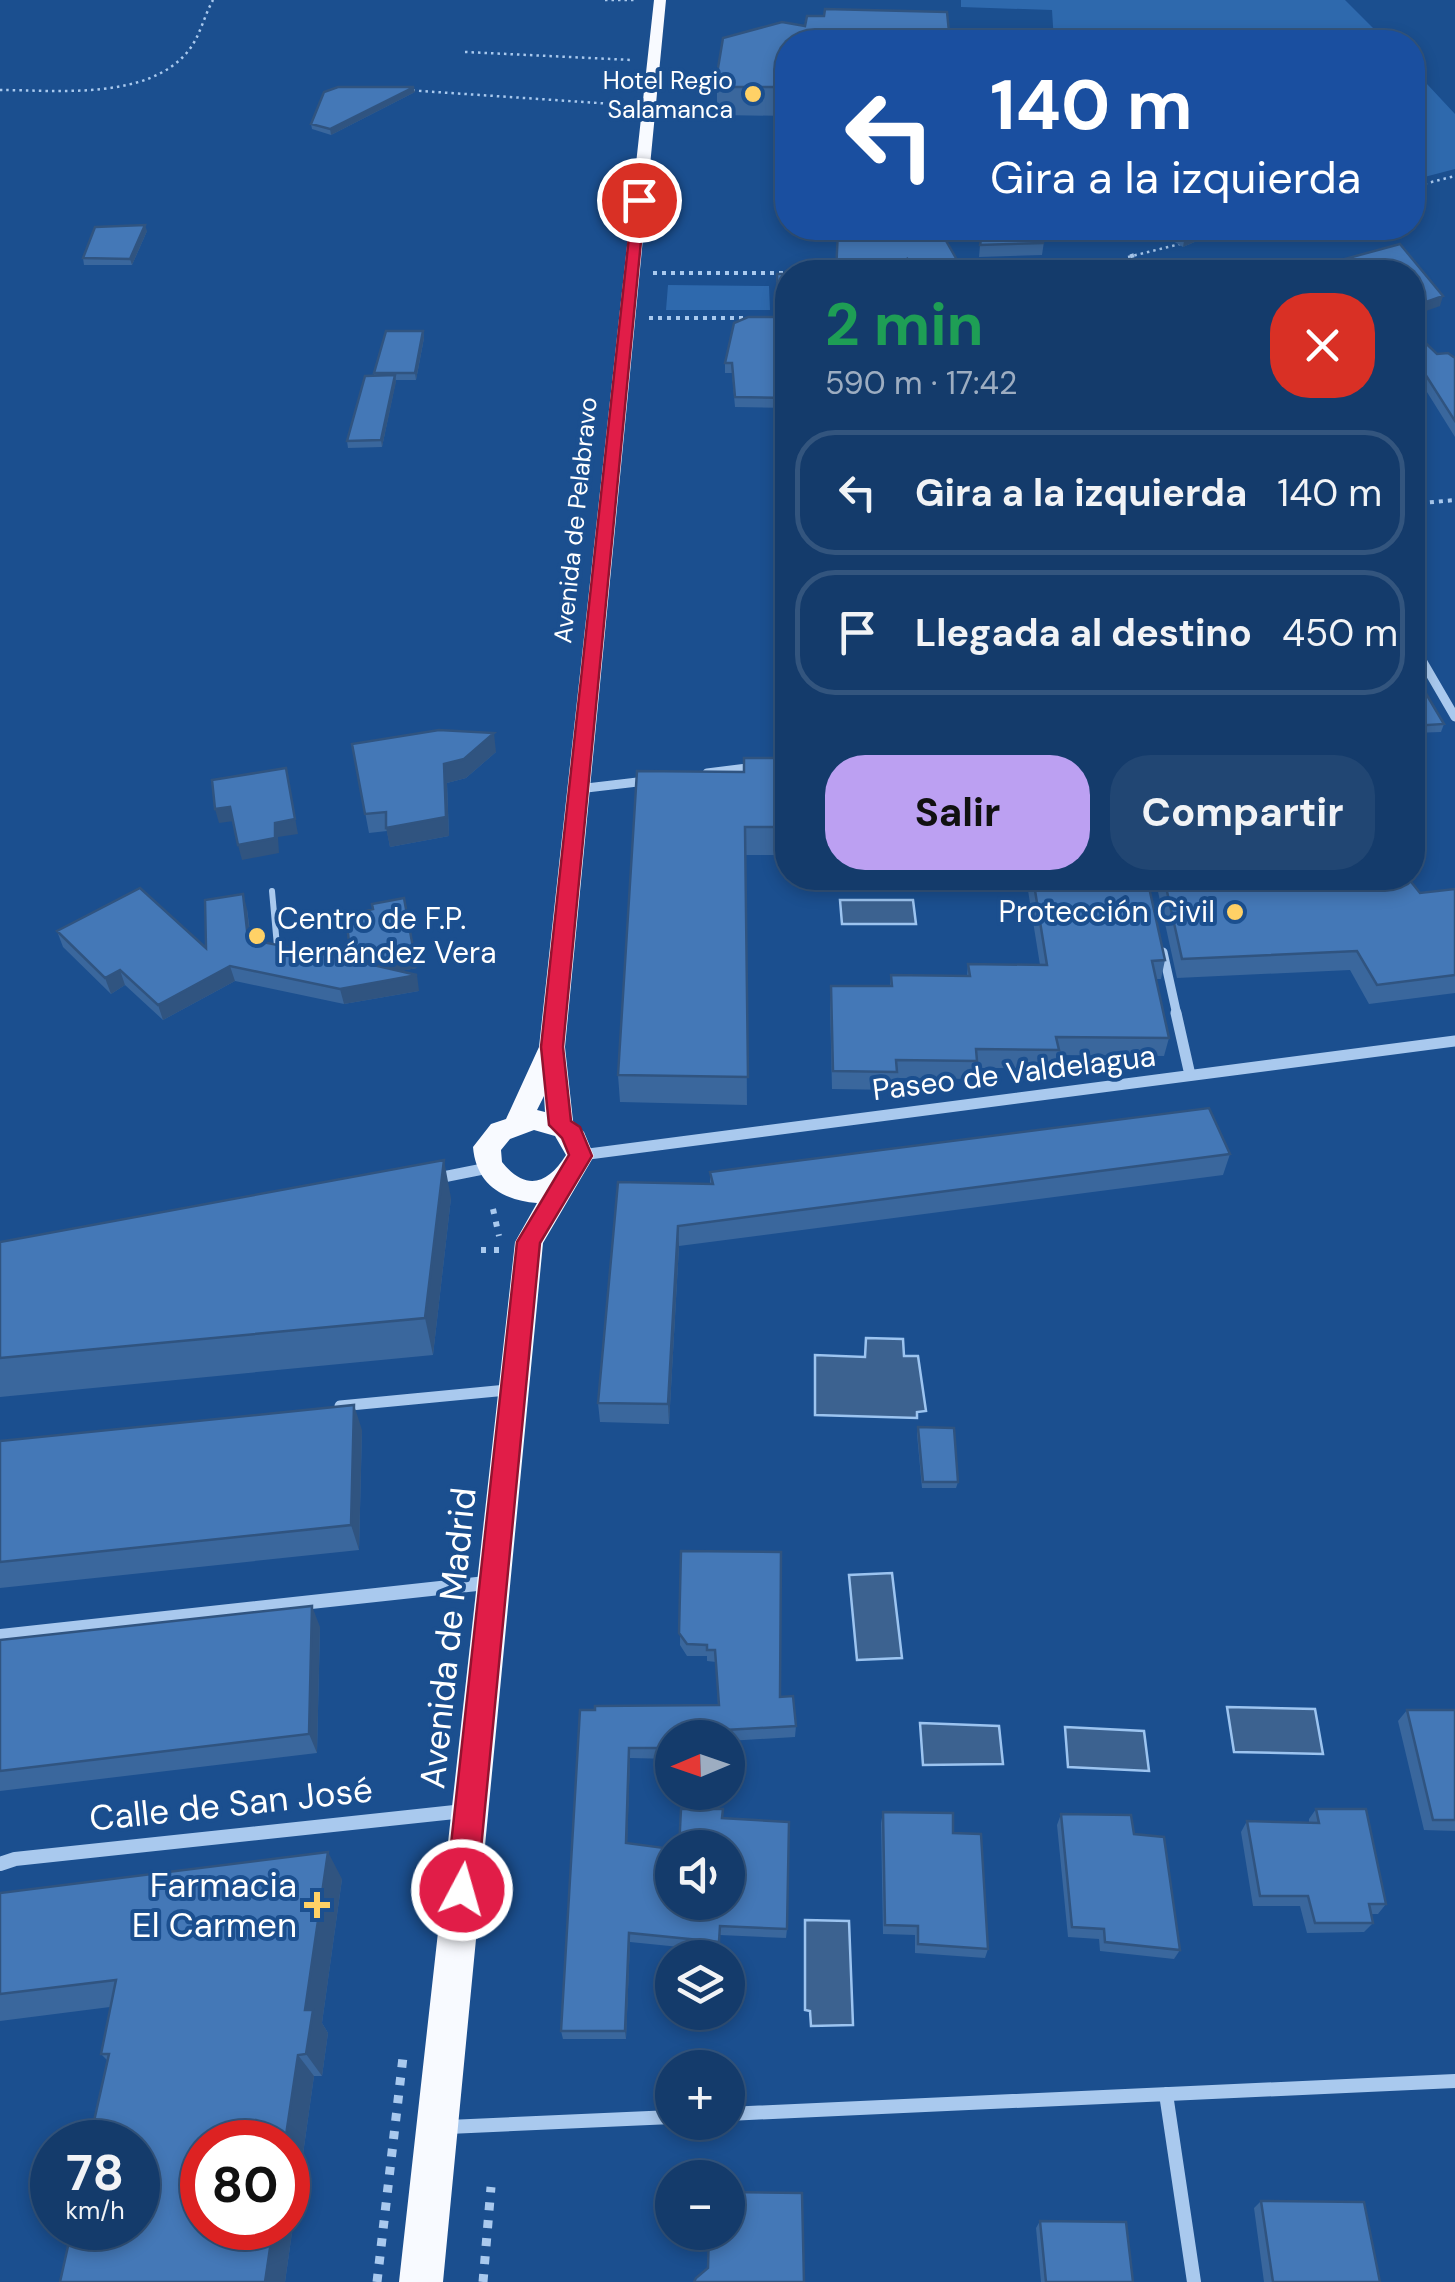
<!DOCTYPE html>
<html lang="es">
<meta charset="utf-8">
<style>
:root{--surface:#143b6b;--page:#214673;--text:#f1f3f6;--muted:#9dadc1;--line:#33557e;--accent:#bca0f2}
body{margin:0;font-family:"DM Sans",sans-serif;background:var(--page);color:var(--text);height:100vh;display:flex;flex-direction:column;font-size:38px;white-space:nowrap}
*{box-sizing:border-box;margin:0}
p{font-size:32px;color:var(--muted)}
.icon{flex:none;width:55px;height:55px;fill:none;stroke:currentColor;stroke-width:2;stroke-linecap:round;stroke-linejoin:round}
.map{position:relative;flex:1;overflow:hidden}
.details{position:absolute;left:775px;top:260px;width:650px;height:630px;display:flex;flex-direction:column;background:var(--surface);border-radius:40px;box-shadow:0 5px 15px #0003,0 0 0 2px var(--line)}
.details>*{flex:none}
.banner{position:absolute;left:775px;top:30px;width:650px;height:210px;border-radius:40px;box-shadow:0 5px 15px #0003,0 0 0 2px var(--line);background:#1a4fa0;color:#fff;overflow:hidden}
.needle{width:65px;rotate:268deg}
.buttons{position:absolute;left:655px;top:1720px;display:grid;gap:20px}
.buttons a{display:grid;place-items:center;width:90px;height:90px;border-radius:50%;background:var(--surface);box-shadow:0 5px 15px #0003,0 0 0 2px var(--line);font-size:50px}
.speed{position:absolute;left:30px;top:2120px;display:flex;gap:20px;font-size:50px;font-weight:700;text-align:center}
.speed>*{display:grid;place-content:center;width:130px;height:130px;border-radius:50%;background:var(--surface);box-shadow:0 5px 15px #0003,0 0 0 2px var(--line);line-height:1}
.speed small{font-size:25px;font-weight:400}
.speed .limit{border:15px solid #d22;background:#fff;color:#111}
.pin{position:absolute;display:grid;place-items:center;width:85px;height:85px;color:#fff;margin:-42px;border:5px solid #fff;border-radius:50%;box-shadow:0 2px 10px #0007}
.me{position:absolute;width:110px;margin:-55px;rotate:6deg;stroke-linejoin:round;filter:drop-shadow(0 0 8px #0008)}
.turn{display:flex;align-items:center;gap:35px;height:210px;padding:0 50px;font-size:45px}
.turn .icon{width:130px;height:130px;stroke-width:2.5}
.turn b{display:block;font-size:70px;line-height:85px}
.round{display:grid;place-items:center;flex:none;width:105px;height:105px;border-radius:40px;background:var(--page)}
.summary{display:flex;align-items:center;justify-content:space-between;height:170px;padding:0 50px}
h1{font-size:60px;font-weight:700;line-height:75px;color:#1e9e55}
.cta{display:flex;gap:20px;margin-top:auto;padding:20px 50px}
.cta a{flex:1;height:115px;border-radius:40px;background:var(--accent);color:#111;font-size:40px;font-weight:700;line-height:115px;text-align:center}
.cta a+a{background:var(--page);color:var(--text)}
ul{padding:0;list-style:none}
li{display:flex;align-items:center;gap:30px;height:125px;margin:0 20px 15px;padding:0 30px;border:5px solid var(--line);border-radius:40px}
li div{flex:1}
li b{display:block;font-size:38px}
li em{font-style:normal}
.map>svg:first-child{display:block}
.green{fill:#2e69ad}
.water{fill:#3c6290;stroke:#9cc4f0;stroke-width:2.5}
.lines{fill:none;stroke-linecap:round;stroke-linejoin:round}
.path-far3{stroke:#a9c9ee;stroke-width:2.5;stroke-dasharray:2.5 4;stroke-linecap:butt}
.path-far2{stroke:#a9c9ee;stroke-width:4;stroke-dasharray:4 5;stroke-linecap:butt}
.path-far1{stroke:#a9c9ee;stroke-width:6;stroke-dasharray:5 8;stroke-linecap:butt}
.path{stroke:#a9c9ee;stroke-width:9;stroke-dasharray:8 10;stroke-linecap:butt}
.service{stroke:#a9c9ee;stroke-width:6}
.minor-far2{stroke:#a9c9ee;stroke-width:9}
.minor-far1{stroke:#a9c9ee;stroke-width:11}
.minor{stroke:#a9c9ee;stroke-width:14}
.trunk{fill:#f8faff;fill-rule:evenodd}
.wall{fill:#3a679d}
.shaded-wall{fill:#305480}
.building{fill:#4478b7;stroke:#305480;stroke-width:2.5}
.route{fill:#e11d48;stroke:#92132f;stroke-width:2.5}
.poi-dot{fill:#ffd166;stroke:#1b4f8f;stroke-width:4}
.labels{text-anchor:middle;stroke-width:8;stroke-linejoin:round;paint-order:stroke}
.far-poi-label{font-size:25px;fill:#fff;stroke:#1b4f8f;text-anchor:end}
.far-street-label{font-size:25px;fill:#fff;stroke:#1b4f8f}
.poi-label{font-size:30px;fill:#fff;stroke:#1b4f8f;text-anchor:end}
.street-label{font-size:30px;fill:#fff;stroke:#1b4f8f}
.near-street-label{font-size:35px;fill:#fff;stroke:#1b4f8f}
.near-poi-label{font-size:35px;fill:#fff;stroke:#1b4f8f;text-anchor:end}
</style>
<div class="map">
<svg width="1455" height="2282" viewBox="0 0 1455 2282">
<rect width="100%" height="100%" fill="#1b4f8f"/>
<path class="green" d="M961 0H1345L1387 42H1054L1052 10 961 7Z
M1413 69 1455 114V169L1413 180Z
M668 285 769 286 770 310H666Z"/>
<path class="water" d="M840 900H913L916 924H842Z
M866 1338 903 1339 904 1356H918L926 1411 917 1412V1418L815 1415V1355L865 1357Z
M892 1573 902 1658 857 1660 849 1575Z
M1227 1707 1315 1709 1323 1754 1234 1752Z
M920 1723 999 1726 1003 1764 923 1765Z
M1065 1727 1144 1731 1149 1771 1068 1767Z
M805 1920 849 1921 853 2025 811 2026 810 2011 805 2010Z"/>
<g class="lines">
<path class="path-far3" d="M605 0H636
M465 52 632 60
M0 90C57 90 149 101 189 50 200 36 204 16 213 0
M406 90 628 105
M1412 187 1455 176
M1196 240 1247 228
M1128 257 1184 243"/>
<path class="path-far2" d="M1133 272 1128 257 1138 254
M653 273H788
M649 318H751
M1412 504 1455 500"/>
<path class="path-far1" d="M493 1209 499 1236
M481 1250H501"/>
<path class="path" d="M377 2282 403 2057
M483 2282 491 2187"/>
<path class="service" d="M272 891 277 946 283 952"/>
<path class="minor-far2" d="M1412 643 1455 717
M707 773 755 767
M578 789 646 781
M1163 952 1177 1015"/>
<path class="minor-far1" d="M1176 1013 1190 1075
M581 1155 1455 1041
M438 1178 488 1168
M340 1406 507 1390"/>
<path class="minor" d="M0 1636 486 1583
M0 1864 15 1859 464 1811
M1166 2094 1194 2282
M728 2114 1455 2081
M448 2127 672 2117"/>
<path class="trunk" d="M654 0H666L565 1047 573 1121 584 1132 594 1156 543 1243 443 2282H399L515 1242 537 1203C502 1200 476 1184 473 1147L491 1124 506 1119 539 1047ZM544 1096 545 1112 537 1110ZM534 1130 555 1136 566 1155C548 1184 526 1192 502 1162L501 1150 510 1139Z"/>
</g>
<path class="wall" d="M947 12 788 42V116L720 115 717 102V74L805 26Z
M415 92 331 135 312 129 311 124Z
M1046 228 1042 255 979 257 980 245Z
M1151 228H1227L1183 247Z
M147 231 132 265H84L83 258Z
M788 274V314H778L777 284Z
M788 317V408L735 407 732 373H725V363Z
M1412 330 1437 354 1455 358V437L1417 376Z
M423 331 424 338 416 380H396L382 447 348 448 347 441 374 376V373Z
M1412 670 1444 724 1441 732 1412 733Z
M352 744 496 752 466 778 447 783 449 836 390 847 387 831 369 833Z
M788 758V855H745L747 1105 620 1102 618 1075 743 772Z
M1026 878H1147L1165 960 1161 979H1156L1169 1038 1164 1056 1057 1055 1055 1068H976L974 1079 897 1078 895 1090 832 1089 830 1004 831 986H890L891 975 967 976 968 964 1040 965Z
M1155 878H1294L1297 888 1420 893 1455 889V993L1369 1004 1350 970 1177 978Z
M247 909 251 939 351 960 417 968 400 971 419 991 344 1004 235 981 163 1020 125 985 111 994 63 947 57 931 206 948Z
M1230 1154 1223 1175 679 1246 669 1424 600 1422 598 1403 618 1182 710 1184V1172Z
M451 1198 433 1355 0 1397V1242Z
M918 1427 958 1482 956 1488H922L917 1434Z
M362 1430 359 1550 0 1588V1441Z
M681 1551 780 1697 796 1726 795 1737 728 1741V1738H672V1759L630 1758 627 1843 672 1902 722 1818 787 1929 786 1938 720 1935 719 1951 630 1942 626 2039H563L561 2031 595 1710 718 1705 716 1662 707 1661V1656H687L680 1645Z
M320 1627 317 1753 0 1791V1640Z
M1407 1710H1455V1831L1424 1830 1398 1721Z
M1316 1809 1386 1904 1378 1914H1371L1373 1923 1364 1932 1307 1933 1300 1906H1253L1241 1832 1247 1821 1309 1822V1819Z
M883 1812 953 1833 988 1949 985 1958 915 1953V1935L883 1934 881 1823Z
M1061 1814 1134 1834 1180 1950 1174 1959 1100 1951 1099 1939 1068 1937 1057 1825Z
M342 1879 322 2023 328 2033 322 2076H314L285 2282H60L107 2060 101 2054 110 2007 0 2021V1893Z
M1261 2201 1380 2282H1264L1254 2208Z
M1040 2221 1133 2282H1041L1036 2228Z"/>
<path class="shaded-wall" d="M414 87 415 92 331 135 330 129Z
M145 225 147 231 132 265 130 259Z
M1203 228H1227L1183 247 1185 235Z
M907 259 906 270 902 272H884Z
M1443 296 1440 306 1412 316V307Z
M423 331 424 338 416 380 415 373Z
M1412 366H1420L1417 376H1412Z
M395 375 396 382 382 447 381 440Z
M494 733 496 752 466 778 447 783 449 836 390 847 386 828 444 764Z
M286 768 298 834 278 837 279 853 242 860 238 845Z
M230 807 234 821 219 823 215 809Z
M243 894 247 909 252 954 248 939Z
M404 898 417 968 363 978 360 962Z
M230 966 235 981 163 1020 158 1005Z
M120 970 125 985 111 994 105 978Z
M417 975 419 991 344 1004 340 989Z
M444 1160 451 1198 433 1355 425 1318Z
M678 1226 679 1246 669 1424 668 1404Z
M354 1405 362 1430 359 1550 351 1525Z
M312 1606 320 1627 317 1753 309 1734Z
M629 1748 630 1758 627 1853 626 1843Z
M328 1852 342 1879 322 2023 328 2033 322 2076 306 2054 305 2010Z
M629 1933 630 1942 626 2039 625 2031Z
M298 2055 314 2076 285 2282H265L273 2228H288V2142H285Z"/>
<path class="building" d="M825 9 947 12 950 42H788V87H720L717 74 723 38 782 22 805 26 807 16H824Z
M338 87H414L330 129 311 124 324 92Z
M145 225 130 259 83 258 95 227Z
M983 228H1046L1043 243 980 245Z
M1172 228H1203L1185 235Z
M871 229 874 240 945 239 964 272H910L907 259 884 272H834H836L838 230Z
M1400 244 1443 296 1412 307V272H1297Z
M777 274H788V304H778Z
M748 317H788V398L735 397 732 363H725L734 323Z
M1412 330 1437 354 1448 353 1455 358V421L1420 366H1412Z
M386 331H423L415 373H374Z
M395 375 381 440 347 441 365 376Z
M1412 670 1444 724 1412 726Z
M439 730 494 733 464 759 444 764 446 817 386 828V812L365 814 352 744Z
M744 758H788V827H745L748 1077 618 1075 637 771 744 772Z
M286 768 295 819 275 823V838L238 845 230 807 215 809 212 780Z
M1033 878H1147L1165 960 1152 961 1169 1038 1056 1037 1059 1050 976 1049 977 1061 896 1060 897 1072 833 1071 831 986H892L891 975 970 976 968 964 1047 965Z
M1164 878H1294L1297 888 1392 878H1408L1420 893 1455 889V975L1377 985 1357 951 1182 959Z
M140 888 206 948 205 900 243 894 248 939 351 960 346 915 373 909 372 904 404 898 414 953 360 962 417 975 340 989 230 966 158 1005 120 970 105 978 57 931Z
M1209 1108 1230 1154 678 1226 668 1404 598 1403 618 1182 713 1184 710 1172Z
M444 1160 425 1318 0 1358V1242Z
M354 1405 351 1525 0 1562V1441Z
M918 1427 954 1428 958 1482H923Z
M681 1551 781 1552 780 1697 793 1696 796 1726 673 1733 672 1748H629L626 1843 672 1849V1902H728V1848H679L681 1809H723L722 1818 789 1822 787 1929 720 1926 719 1942 629 1933 625 2031H561L580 1710H595V1706L719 1705 715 1650H707V1645L687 1644 679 1633Z
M312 1606 309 1734 0 1771V1640Z
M1407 1710H1455V1820H1433Z
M1316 1809H1366L1386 1904H1369L1373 1923H1315L1308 1896H1260L1247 1821 1319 1823Z
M883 1812 953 1813V1833L981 1834 988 1949 918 1944V1926L885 1925Z
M1061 1814 1131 1815 1134 1834 1164 1837 1180 1950 1105 1942 1104 1929 1072 1927Z
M328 1852 305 2010H313L306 2054 298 2055 285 2142H202V2228H273L265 2282H60L72 2228H138V2142H82L86 2122 94 2121 109 2054H101L116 1980 0 1994V1893Z
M728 2192 802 2193 804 2282H694L696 2278 708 2268 709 2232H728Z
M1261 2201 1364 2202 1380 2282H1273Z
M1040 2221 1126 2222 1133 2282H1046Z"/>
<path class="route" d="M639 196 645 200 563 1047 571 1121 580 1127 592 1156 540 1243 477 1890 473 1901 462 1906 451 1901 446 1890 517 1242 569 1155 562 1138 549 1125 541 1047 633 200Z"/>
<g class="poi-dot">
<circle cx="753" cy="94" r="10"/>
<circle cx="1235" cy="912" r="10"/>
<circle cx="257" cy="936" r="10"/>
<path d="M312 1890h10v10h10v10h-10v10h-10v-10h-10v-10h10z"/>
</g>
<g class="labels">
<g class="far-poi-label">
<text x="733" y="89">Hotel Regio<tspan x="733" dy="29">Salamanca</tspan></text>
</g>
<g class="far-street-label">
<text transform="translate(575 520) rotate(-84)" y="9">Avenida de Pelabravo</text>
</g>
<g class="poi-label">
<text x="1215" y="922">Protección Civil</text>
<text x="277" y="929" text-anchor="start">Centro de F.P.<tspan x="277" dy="34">Hernández Vera</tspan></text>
</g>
<g class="street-label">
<text transform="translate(1014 1073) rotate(-7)" y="10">Paseo de Valdelagua</text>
</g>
<g class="near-street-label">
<text transform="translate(448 1638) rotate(-84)" y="12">Avenida de Madrid</text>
<text transform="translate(231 1804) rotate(-6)" y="12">Calle de San José</text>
</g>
<g class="near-poi-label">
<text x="297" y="1897">Farmacia<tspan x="297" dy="40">El Carmen</tspan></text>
</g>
</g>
</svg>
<div class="buttons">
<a><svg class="needle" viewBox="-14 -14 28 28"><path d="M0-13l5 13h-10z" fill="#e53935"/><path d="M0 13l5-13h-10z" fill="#9dadc1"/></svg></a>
<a><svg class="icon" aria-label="sound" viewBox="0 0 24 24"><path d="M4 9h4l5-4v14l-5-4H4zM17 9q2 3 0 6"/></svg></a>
<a><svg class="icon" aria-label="layers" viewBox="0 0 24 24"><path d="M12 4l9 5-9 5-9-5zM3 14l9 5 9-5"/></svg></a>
<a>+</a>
<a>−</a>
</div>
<div class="speed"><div>78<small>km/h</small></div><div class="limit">80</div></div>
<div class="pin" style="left:639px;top:200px;background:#d93025"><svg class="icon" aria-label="arrive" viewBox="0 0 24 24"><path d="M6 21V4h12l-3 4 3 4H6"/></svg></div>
<svg class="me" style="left:462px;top:1890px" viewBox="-20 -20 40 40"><circle r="17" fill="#e11d48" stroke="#fff" stroke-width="3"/><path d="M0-11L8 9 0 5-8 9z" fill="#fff"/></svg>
<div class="banner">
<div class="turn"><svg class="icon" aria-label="left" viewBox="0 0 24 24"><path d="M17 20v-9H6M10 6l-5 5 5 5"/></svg><div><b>140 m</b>Gira a la izquierda</div></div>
</div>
<section class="details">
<div class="summary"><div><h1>2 min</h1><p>590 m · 17:42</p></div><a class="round" style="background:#d93025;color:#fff"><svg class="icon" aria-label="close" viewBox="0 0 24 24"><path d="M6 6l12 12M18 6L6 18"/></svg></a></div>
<ul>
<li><svg class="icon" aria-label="left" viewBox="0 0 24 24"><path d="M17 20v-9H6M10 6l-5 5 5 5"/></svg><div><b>Gira a la izquierda</b></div><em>140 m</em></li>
<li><svg class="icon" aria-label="arrive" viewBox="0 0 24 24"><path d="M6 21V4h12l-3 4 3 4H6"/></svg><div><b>Llegada al destino</b></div><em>450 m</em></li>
</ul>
<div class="cta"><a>Salir</a><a>Compartir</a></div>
</section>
</div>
